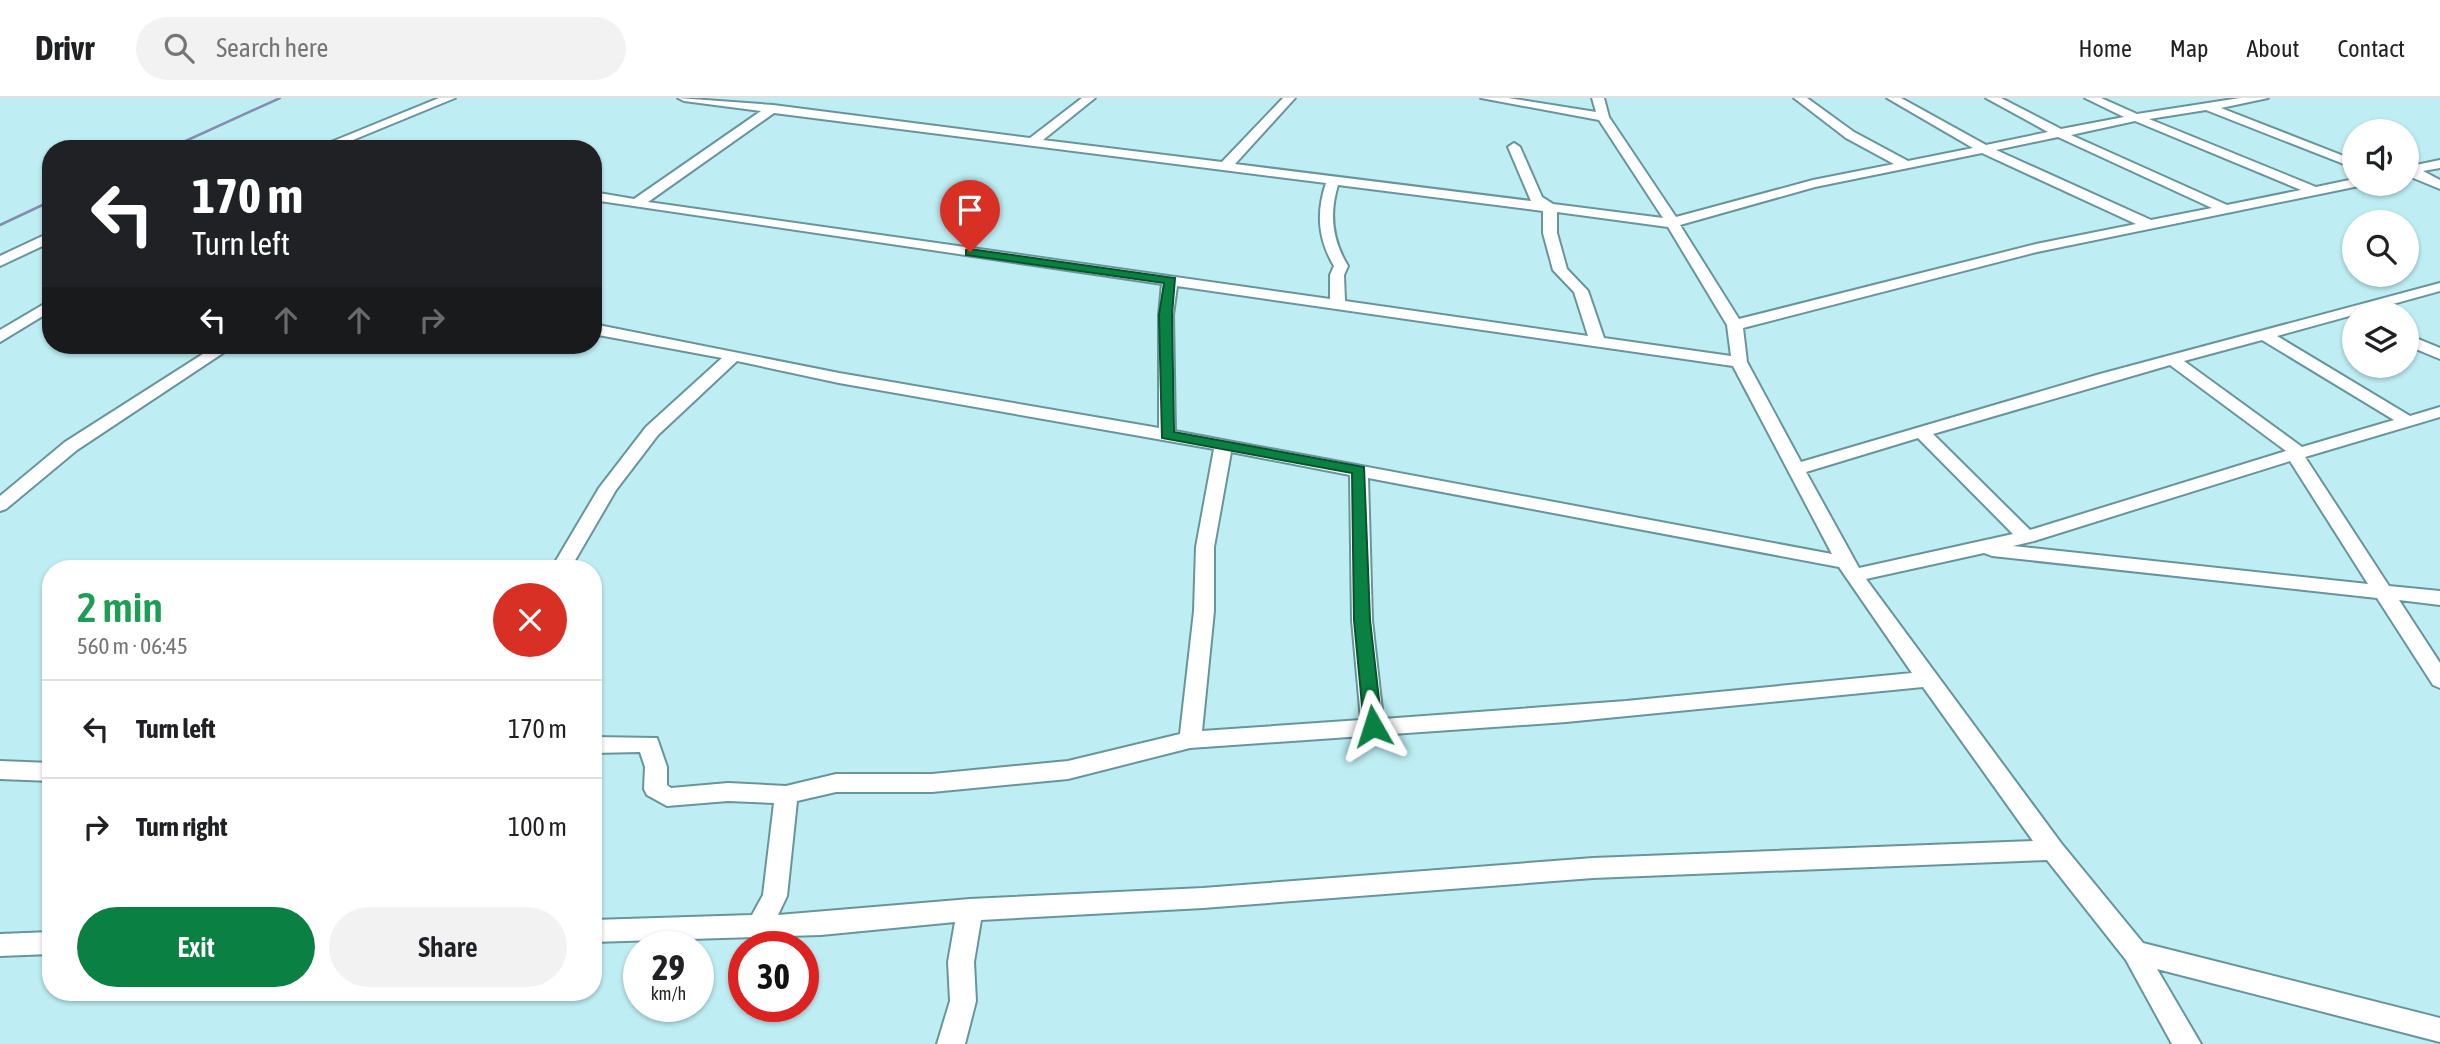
<!DOCTYPE html>
<meta charset="utf-8">
<style>
:root{--surface:#fff;--page:#f2f2f2;--text:#202124;--muted:#757577;--line:#e0e0e0;--accent:#0b8043}
body{margin:0;font-family:"Asap Condensed",sans-serif;background:var(--page);color:var(--text);height:100vh;display:flex;flex-direction:column;font-size:26px;white-space:nowrap}
*{box-sizing:border-box;margin:0}
p{font-size:23px;color:var(--muted)}
.icon{flex:none;width:38px;height:38px;fill:none;stroke:currentColor;stroke-width:2;stroke-linecap:round;stroke-linejoin:round}
.map{position:relative;flex:1;overflow:hidden}
.drawer{position:absolute;left:42px;top:462px;width:560px;height:441px;display:flex;flex-direction:column;background:var(--surface);border-radius:28px;box-shadow:0 2px 5px #0004}
.drawer>*{flex:none}
.guide{position:absolute;left:42px;top:42px;width:560px;height:214px;border-radius:28px;box-shadow:0 2px 5px #0004;background:#202124;color:#fff;overflow:hidden}
.tools{position:absolute;left:2342px;top:21px;display:grid;gap:14px}
.tools a{display:grid;place-items:center;width:77px;height:77px;border-radius:50%;background:var(--surface);box-shadow:0 2px 5px #0004;font-size:35px}
.speed{position:absolute;left:623px;top:833px;display:flex;gap:14px;font-size:35px;font-weight:700;text-align:center}
.speed>*{display:grid;place-content:center;width:91px;height:91px;border-radius:50%;background:var(--surface);box-shadow:0 2px 5px #0004;line-height:1}
.speed small{font-size:18px;font-weight:400}
.speed .limit{border:10px solid #d22;background:#fff;color:#111}
.pin{position:absolute;display:grid;place-items:center;width:60px;height:60px;color:#fff;margin:-72px -30px;border-radius:50% 50% 50% 0;rotate:-45deg;box-shadow:0 0 7px #0007}
.pin .icon{rotate:45deg}
.me{position:absolute;width:77px;margin:-38px;rotate:354deg;stroke-linejoin:round;filter:drop-shadow(0 0 5px #0008)}
.turn{display:flex;align-items:center;gap:24px;height:147px;padding:0 35px;font-size:32px}
.turn .icon{width:91px;height:91px;stroke-width:2.5}
.turn b{display:block;font-size:49px;line-height:60px}
.lanes{display:flex;align-items:center;height:66px;padding:0 35px;background:#0003;justify-content:center;gap:35px;direction:ltr}
.lanes .off{opacity:.35}
.round{display:grid;place-items:center;flex:none;width:74px;height:74px;border-radius:37px;background:var(--page)}
.head{display:flex;align-items:center;justify-content:space-between;height:119px;padding:0 35px}
h1{font-size:42px;font-weight:600;line-height:52px;color:#1e9e55}
.action{display:flex;gap:14px;margin-top:auto;padding:14px 35px}
.action a{flex:1;height:80px;border-radius:42px;background:var(--accent);color:#fff;font-size:28px;font-weight:600;line-height:80px;text-align:center}
.action a+a{background:var(--page);color:var(--text)}
ul{padding:0;list-style:none}
li{display:flex;align-items:center;gap:21px;height:98px;padding:0 35px;border-top:2px solid var(--line)}
li div{flex:1}
li b{display:block;font-size:26px}
li em{font-style:normal}
header{display:flex;align-items:center;gap:42px;box-sizing:border-box;height:98px;padding:0 35px;background:var(--surface);border-bottom:2px solid var(--line)}
header strong{font-size:33px}
nav{display:flex;gap:38px;margin-inline-start:auto;font-size:24px}
.search{width:490px;height:63px;background:var(--page);display:flex;align-items:center;gap:18px;box-sizing:border-box;padding:0 24px;border-radius:38px;color:var(--muted);font-size:26px}
.map>svg:first-child{display:block}
.lines{fill:none;stroke-linecap:round;stroke-linejoin:round}
.stream{stroke:#858dad;stroke-width:2.5}
.minor-casing{stroke:#68959a;stroke-width:4}
.minor{fill:#fff;fill-rule:evenodd}
.route{fill:#0b8043;stroke:#07532c;stroke-width:2}
</style>
<header>
<strong>Drivr</strong>
<div class="search"><svg class="icon" aria-label="search" viewBox="0 0 24 24"><circle cx="10" cy="10" r="6"/><path d="M15 15l6 6"/></svg>Search here</div>
<nav><a>Home</a><a>Map</a><a>About</a><a>Contact</a></nav>
</header>
<div class="map">
<svg width="2440" height="946" viewBox="0 0 2440 946">
<rect width="100%" height="100%" fill="#beeef3"/>
<g class="lines">
<path class="stream" d="M168 51 280 0
M0 127 51 103"/>
<g class="minor-casing">
<path id="minor" d="M439 0H455L331 51H314Z
M678 0 773 7 1030 40 1082 0H1095L1043 42 1222 64 1283 0H1295L1235 66 1531 103 1508 49 1514 45 1520 49 1542 99 1553 106 1663 120 1599 22 1481 0H1508L1596 14 1592 0H1604L1609 19 1676 119 1813 82 1894 66 1846 40 1794 0H1807L1854 34 1908 63 1973 50 1887 0H1901L1986 47 2048 34 1986 0H2001L2061 31 2124 19 2085 0H2101L2137 16 2240 0H2268L2221 10 2354 62V70L2206 12 2149 21 2316 89 2354 81V86L2359 88 2037 154 1743 230 1747 264 1801 364 2100 276 2440 185V193L2277 238 2410 318 2440 309V319L2305 359 2389 488 2440 493V507L2399 502 2440 565V590L2433 587 2377 500 1992 458 1984 455 1866 481 2061 745 2143 845 2440 920V944L2157 871 2201 946H2172L2126 862 2047 762 1593 780 1203 810 981 822 974 864 976 903 965 946H937L950 903 948 864 955 824 821 837 593 844V822L752 817 763 797 774 705 728 703 667 708 647 697 644 691 645 669 640 654 593 655V639L657 640 667 669V687L671 690 728 685 786 688 836 676H932L1068 663 1180 636 1194 513 1196 449 1214 351 839 285 737 263 658 337 616 392 570 471H551L599 390 646 329 722 260 593 236V226L839 275 1159 330V217L1162 186 593 102V94L634 101 761 13 684 3ZM774 15 1326 85C1316 115 1318 141 1334 168L1330 177V201L648 104ZM2135 23 2301 92 2227 107 2071 37ZM2058 39 2212 110 2151 122 1996 52ZM1982 55 2136 126 2036 146 1739 221 1680 127 1815 89ZM1338 87 1543 113V135L1553 172 1574 194 1588 238 1345 203 1344 177 1348 168C1332 142 1329 116 1338 87ZM1557 114 1668 129 1727 227 1731 258 1604 240 1588 193 1567 171 1557 135ZM1177 188 1733 268 1832 456 1175 333 1173 217ZM2262 242 2394 322 2302 349 2184 263ZM2170 267 2286 353 2030 432 1933 336ZM1918 340 2013 436 1859 470 1806 374ZM1231 354 1350 377 1352 522 1361 622 1202 633 1214 513V449ZM2290 363 2368 486 2013 448 2034 443ZM1368 380 1839 469 1912 575 1626 603 1383 621 1372 522ZM1923 589 2033 743 1593 760 1203 790 970 801 778 817 787 798 797 703 836 694H932L1068 681 1190 650 1566 624Z
M2440 62V70L2423 73 2440 82V91L2406 77V69Z
M51 134V144L0 168V158Z
M51 202V213L0 244V232Z
M2406 236 2440 250V261L2406 247Z
M217 247H235L77 352 6 411 0 413V398L65 344Z
M0 663 51 665V683L0 681Z
M51 834V856L0 858V836Z"/>
</g>
<use href="#minor" class="minor"/>
</g>
<path class="route" d="M970 151 1175 180 1172 217 1174 334 1364 369 1370 522 1382 628 1380 633H1367L1364 628 1354 522 1352 375 1162 340 1159 217 1164 185 966 157V152Z"/>
</svg>
<div class="tools">
<a><svg class="icon" aria-label="sound" viewBox="0 0 24 24"><path d="M4 9h4l5-4v14l-5-4H4zM17 9q2 3 0 6"/></svg></a>
<a><svg class="icon" aria-label="search" viewBox="0 0 24 24"><circle cx="10" cy="10" r="6"/><path d="M15 15l6 6"/></svg></a>
<a><svg class="icon" aria-label="layers" viewBox="0 0 24 24"><path d="M12 4l9 5-9 5-9-5zM3 14l9 5 9-5"/></svg></a>
</div>
<div class="speed"><div>29<small>km/h</small></div><div class="limit">30</div></div>
<div class="pin" style="left:970px;top:154px;background:#d93025"><svg class="icon" aria-label="arrive" viewBox="0 0 24 24"><path d="M6 21V4h12l-3 4 3 4H6"/></svg></div>
<svg class="me" style="left:1373px;top:628px" viewBox="-20 -20 40 40"><path d="M0-17L14 15 0 8-14 15z" fill="#0b8043" stroke="#fff" stroke-width="4"/></svg>
<div class="guide">
<div class="turn"><svg class="icon" aria-label="left" viewBox="0 0 24 24"><path d="M17 20v-9H6M10 6l-5 5 5 5"/></svg><div><b>170 m</b>Turn left</div></div>
<div class="lanes"><svg class="icon" aria-label="left" viewBox="0 0 24 24"><path d="M17 20v-9H6M10 6l-5 5 5 5"/></svg><svg class="icon off" aria-label="ahead" viewBox="0 0 24 24"><path d="M12 20V5M6 11l6-6 6 6"/></svg><svg class="icon off" aria-label="ahead" viewBox="0 0 24 24"><path d="M12 20V5M6 11l6-6 6 6"/></svg><svg class="icon off" aria-label="right" viewBox="0 0 24 24"><path d="M7 20v-9h11M14 6l5 5-5 5"/></svg></div>
</div>
<section class="drawer">
<div class="head"><div><h1>2 min</h1><p>560 m · 06:45</p></div><a class="round" style="background:#d93025;color:#fff"><svg class="icon" aria-label="close" viewBox="0 0 24 24"><path d="M6 6l12 12M18 6L6 18"/></svg></a></div>
<ul>
<li><svg class="icon" aria-label="left" viewBox="0 0 24 24"><path d="M17 20v-9H6M10 6l-5 5 5 5"/></svg><div><b>Turn left</b></div><em>170 m</em></li>
<li><svg class="icon" aria-label="right" viewBox="0 0 24 24"><path d="M7 20v-9h11M14 6l5 5-5 5"/></svg><div><b>Turn right</b></div><em>100 m</em></li>
</ul>
<div class="action"><a>Exit</a><a>Share</a></div>
</section>
</div>
